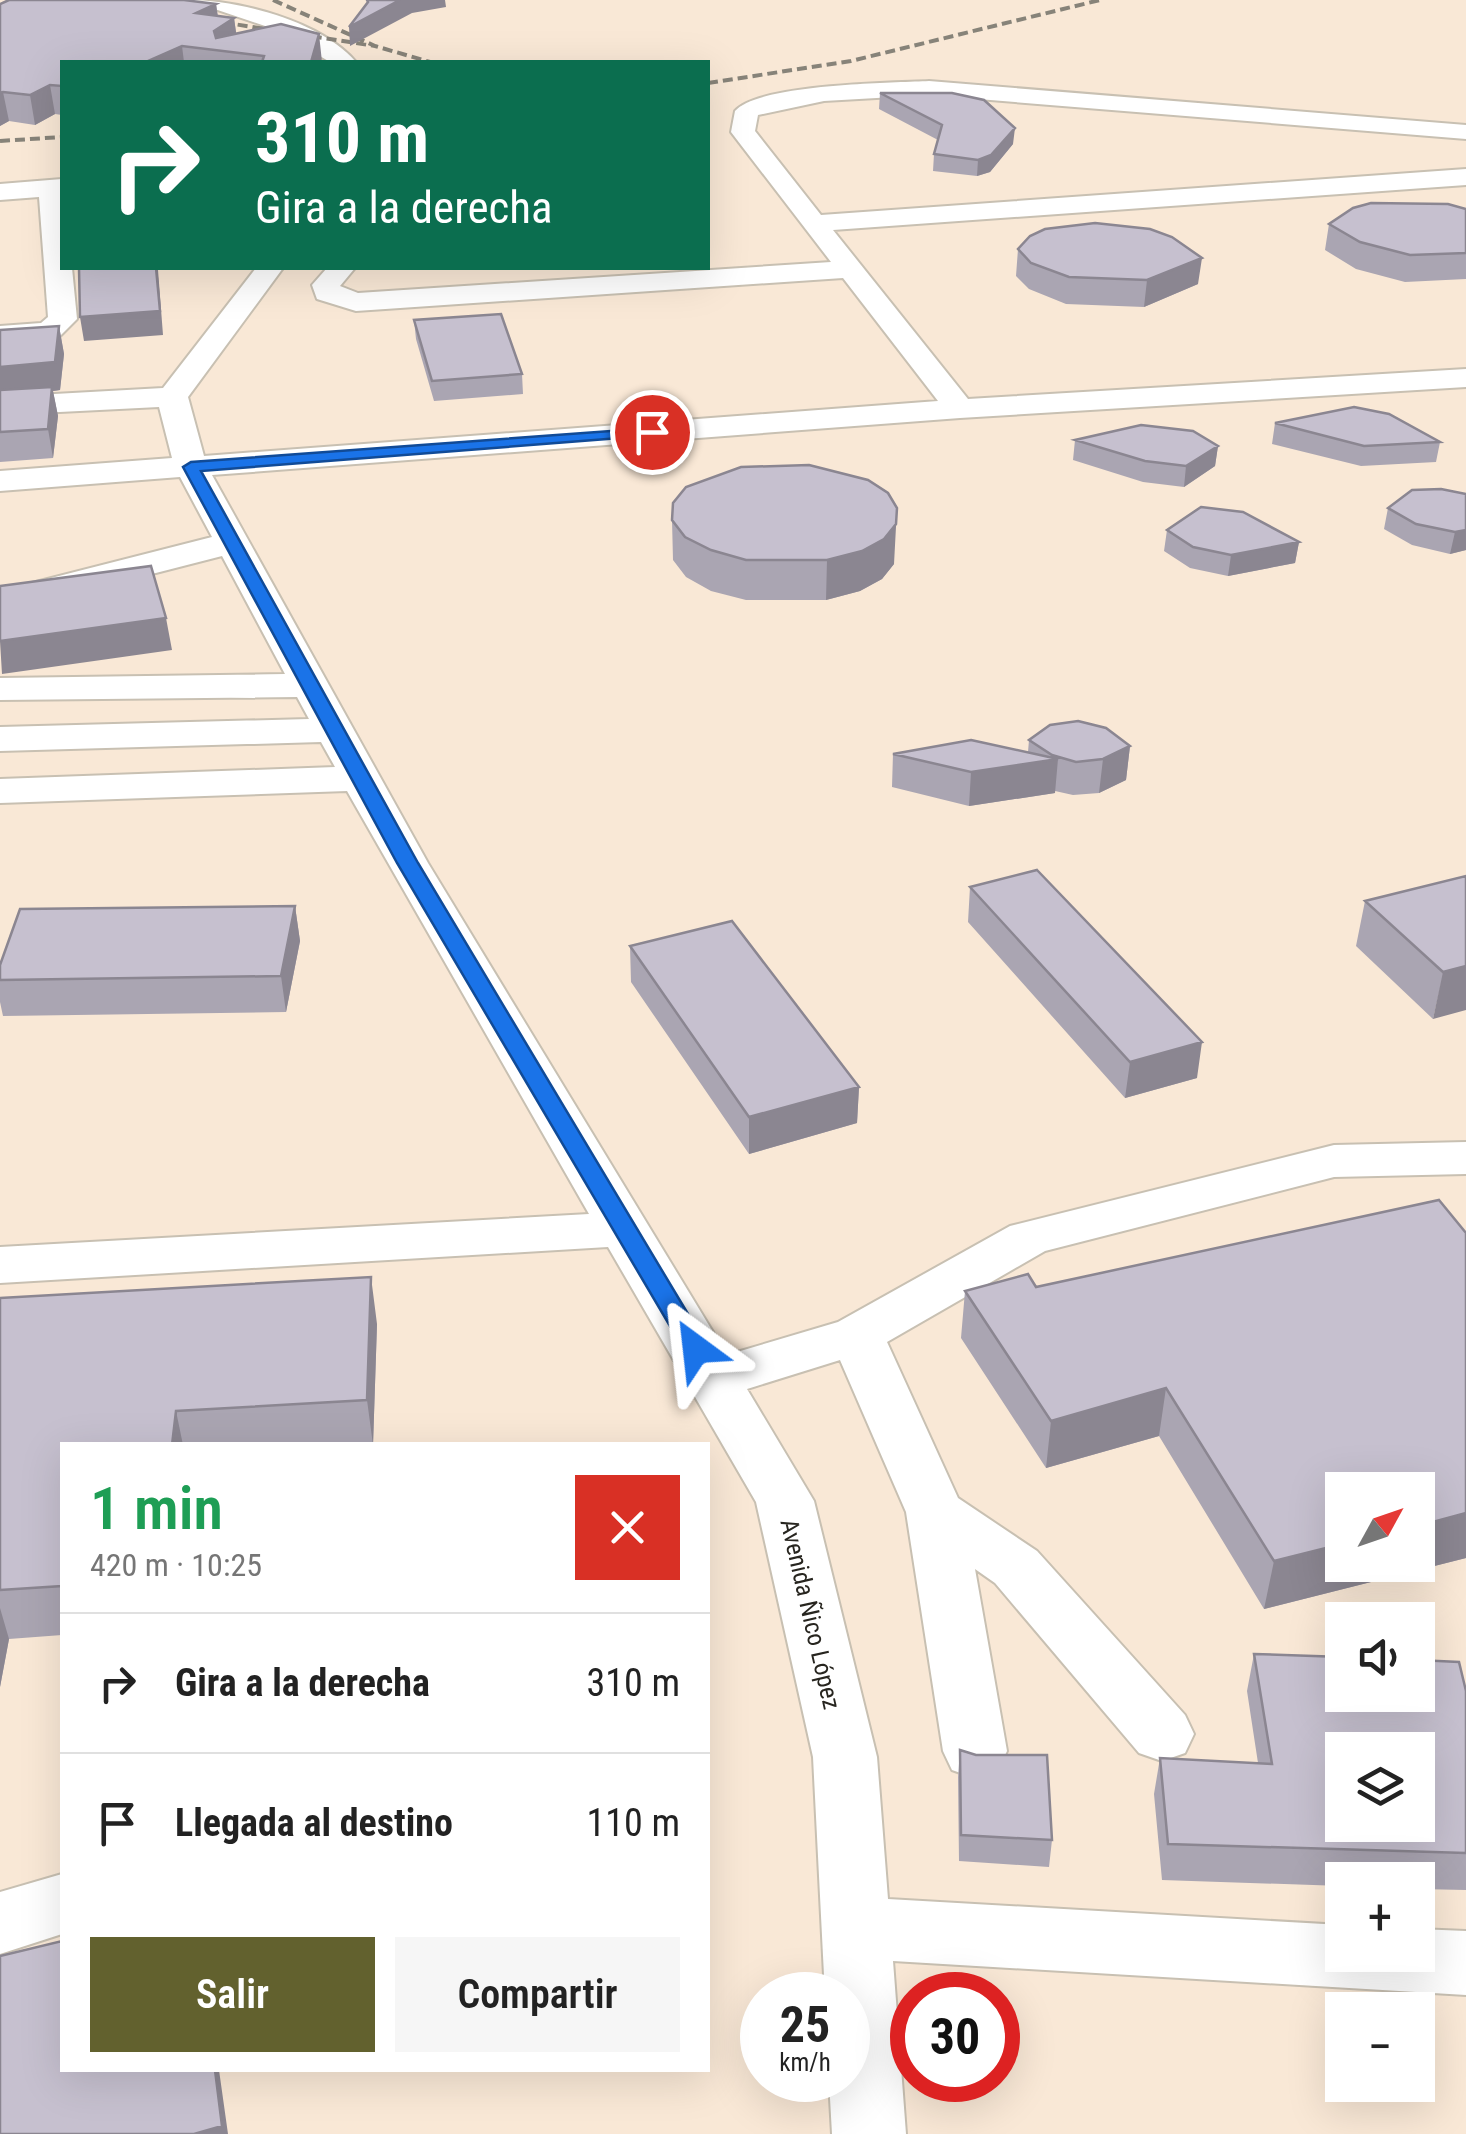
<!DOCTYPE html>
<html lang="es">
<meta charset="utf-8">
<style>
:root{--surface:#fff;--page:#f6f6f6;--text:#222;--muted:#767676;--line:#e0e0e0;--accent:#62612e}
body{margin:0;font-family:"Roboto Condensed",sans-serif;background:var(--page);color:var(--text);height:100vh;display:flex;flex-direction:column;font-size:38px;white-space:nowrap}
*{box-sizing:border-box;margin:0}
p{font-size:32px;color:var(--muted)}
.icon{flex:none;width:55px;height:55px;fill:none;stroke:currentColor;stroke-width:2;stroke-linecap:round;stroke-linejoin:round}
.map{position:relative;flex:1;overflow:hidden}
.sheet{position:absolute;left:60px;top:1442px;width:650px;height:630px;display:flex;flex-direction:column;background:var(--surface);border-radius:0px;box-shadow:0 10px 40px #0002}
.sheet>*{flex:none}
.hud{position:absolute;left:60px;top:60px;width:650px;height:210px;border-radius:0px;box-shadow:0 10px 40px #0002;background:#0b6e4f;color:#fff;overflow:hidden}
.needle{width:65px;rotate:50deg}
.fabs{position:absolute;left:1325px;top:1472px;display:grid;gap:20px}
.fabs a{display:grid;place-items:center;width:110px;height:110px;border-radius:0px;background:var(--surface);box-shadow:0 10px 40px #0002;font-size:50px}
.speed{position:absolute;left:740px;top:1972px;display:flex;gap:20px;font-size:50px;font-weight:700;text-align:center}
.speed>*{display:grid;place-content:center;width:130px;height:130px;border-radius:50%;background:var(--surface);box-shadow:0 10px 40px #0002;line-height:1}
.speed small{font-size:25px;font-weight:400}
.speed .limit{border:15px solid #d22;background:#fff;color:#111}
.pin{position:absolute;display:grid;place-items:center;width:85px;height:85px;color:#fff;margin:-42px;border:5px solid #fff;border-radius:50%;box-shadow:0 2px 10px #0007}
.me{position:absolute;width:110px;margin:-55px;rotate:330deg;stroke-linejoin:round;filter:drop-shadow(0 0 8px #0008)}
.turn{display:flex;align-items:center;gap:35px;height:210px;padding:0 30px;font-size:45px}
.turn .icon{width:130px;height:130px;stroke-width:2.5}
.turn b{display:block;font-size:70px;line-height:85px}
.round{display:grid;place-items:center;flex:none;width:105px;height:105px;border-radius:0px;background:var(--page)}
.overview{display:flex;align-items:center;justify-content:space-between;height:170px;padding:0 30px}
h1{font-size:60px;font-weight:600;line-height:75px;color:#1e9e55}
.primary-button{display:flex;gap:20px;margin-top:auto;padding:20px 30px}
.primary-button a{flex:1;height:115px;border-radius:0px;background:var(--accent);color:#fff;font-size:40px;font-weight:600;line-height:115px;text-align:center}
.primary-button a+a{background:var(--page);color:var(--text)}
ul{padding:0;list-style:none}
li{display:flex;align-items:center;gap:30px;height:140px;padding:0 30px;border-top:2px solid var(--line)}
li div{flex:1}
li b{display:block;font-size:38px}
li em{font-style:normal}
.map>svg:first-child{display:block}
.industrial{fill:#f9e8d6;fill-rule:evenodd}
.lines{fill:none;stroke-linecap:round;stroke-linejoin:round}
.minor-casing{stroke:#c8c0b2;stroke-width:4}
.minor{fill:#fff;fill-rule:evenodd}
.rail{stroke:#878379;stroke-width:4;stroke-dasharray:10 5;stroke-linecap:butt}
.wall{fill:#aaa5b2}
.shaded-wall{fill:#8b8691}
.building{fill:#c6c0cf;stroke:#8b8691;stroke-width:2.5;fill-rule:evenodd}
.route{fill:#1a73e8;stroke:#114b97;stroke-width:2.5}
.labels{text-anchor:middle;stroke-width:9;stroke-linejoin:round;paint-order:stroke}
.street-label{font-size:25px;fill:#27251f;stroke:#fff}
</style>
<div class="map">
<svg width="1466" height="2134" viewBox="0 0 1466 2134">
<rect width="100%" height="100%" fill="#fcf5e6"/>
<path class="industrial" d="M0 0H1466V2134H0ZM62 62H708V268H62ZM62 1445H708V2070H62ZM1342 1490H1418V1565H1342ZM1342 1620H1418V1695H1342ZM1342 1750H1418V1825H1342ZM1342 1880H1418V1955H1342ZM762 1995H848V2080H762ZM912 1995H998V2080H912ZM1342 2010H1418V2085H1342Z"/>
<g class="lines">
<g class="minor-casing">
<path id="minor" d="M188 0C239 0 321 21 356 62H330L274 29Z
M929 81 1466 125V139L929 95 824 101 758 115 755 131 821 215 1466 169V185L833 230 968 399 1466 369V387L960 418 212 475 428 863 727 1355 838 1322 1010 1226 1334 1145 1466 1142V1174L1334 1177 1045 1251 887 1342 958 1498 1037 1551 1185 1715 1194 1734 1185 1753 1162 1761 1139 1753 995 1583 975 1569 1007 1751 998 1770 975 1778 952 1770 943 1751 906 1512 840 1360 747 1389 814 1501 877 1757 888 1899 1342 1925V1955H1418V1929L1466 1931V1995L893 1961 906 2134H832L829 2080H848V1995H825L813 1757 756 1502 608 1247 0 1283V1247L589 1214 347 791 0 803V779L335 767 321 742 0 751V727L309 719 297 697 0 700V678L285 674 222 556 0 613V591L212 537 180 477 0 491V471L172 458 159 407 0 415V397L163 388 256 268H283L188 397 204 456 938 401 843 278 356 311 317 299 312 285 327 268H355L340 286 358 293 831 262 731 132 735 111C759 84 889 83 929 81Z
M62 179V268H72L77 319 59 337 0 344V326L41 323 48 317 39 197 0 200V184Z
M62 1874V1934L0 1954V1892Z"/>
</g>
<use href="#minor" class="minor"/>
<path class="rail" d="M273 0 375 46 430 62
M208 20 375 46
M708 83 851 61 1100 0
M0 141 62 137"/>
</g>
<path class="wall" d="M0 4H216L218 16 234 18 236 33 322 62H62V115L55 114 35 125 9 121 0 126Z
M880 93 1013 144 990 172 977 176 933 171 934 154 938 140 879 109Z
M1466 209V279L1405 282 1356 269 1325 250 1329 224Z
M1018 249 1198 284 1144 307 1066 304 1029 289 1016 276Z
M414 320 522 374 523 394 434 401 416 339Z
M59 326 64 354 60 390 53 391 58 416 53 458 0 462V330Z
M1275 423 1440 442 1436 462 1361 466 1272 444Z
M1075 440 1218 446 1215 466 1184 487 1143 482 1073 460Z
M1466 494V550L1450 554 1412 545 1384 529 1388 508Z
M672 520 894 564 882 579 860 591 826 600H746L711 591 686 577 673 560Z
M1167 530 1299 542 1295 563 1228 576 1190 568 1164 551Z
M1029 740 1130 746 1126 780 1099 793 1073 795 1055 791V793L969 806 892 787 893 754 1028 752Z
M1466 876 1433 1019 1356 946 1365 901Z
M970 887 1197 1078 1125 1098 968 922Z
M295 906 300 941 286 1012 3 1016 0 1002V980Z
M630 946 859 1087 857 1123 749 1154 631 982Z
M1466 1233V1558L1264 1609 1159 1436 1046 1468 961 1338 965 1291 1036 1287Z
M0 1298 377 1324 373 1445H62V1635L9 1639 0 1687Z
M1254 1654 1466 1691V1890L1418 1889V1880H1342V1886L1162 1880 1154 1794 1160 1758 1258 1763 1247 1691Z
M960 1750 1052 1840 1049 1867 959 1861 958 1777Z"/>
<path class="shaded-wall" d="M400 0H445L446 7 412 13 350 46 349 27Z
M216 4 219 27 234 18 238 46 228 52 196 13Z
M319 34 322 62H311Z
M182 46 184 62H146Z
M50 85 55 114 35 125 30 95Z
M3 92 9 121 0 126V93Z
M1015 128 1013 144 990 172 977 176 978 160Z
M1202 258 1198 284 1144 307 1147 280Z
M156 268H193L158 270 163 335 84 341 80 317Z
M59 326 64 354 60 390 53 391 58 416 53 458 48 429 0 397V367Z
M1218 446 1215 466 1184 487 1186 466Z
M897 508 894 564 882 579 860 591 826 600 827 560Z
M1466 530V550L1450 554 1455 532Z
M1299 542 1295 563 1228 576 1231 555Z
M166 618 172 650 2 674 0 641Z
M1130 746 1126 780 1099 793 1103 759Z
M1058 759 1055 793 969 806 971 772Z
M295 906 300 941 286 1012 281 976Z
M1466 966V1010L1433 1019 1443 972Z
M1202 1042 1197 1078 1125 1098 1130 1062Z
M859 1087 857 1123 749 1154V1117Z
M371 1277 377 1324 373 1445 367 1400Z
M1166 1388 1159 1436 1046 1468 1051 1421Z
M176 1411 183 1445H172Z
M1466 1513V1558L1264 1609 1274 1561 1342 1544V1565H1418V1526Z
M0 1608 9 1639 0 1687Z
M215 2070H219L228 2134H194Z"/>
<path class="building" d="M9 0H184L216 4 196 13 234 18 214 31 216 38 281 24 319 34 311 62H262L264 56 182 46 146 62H62V86L50 85 30 95 3 92 0 93V4Z
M367 0H400L349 27 368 2Z
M880 93H952L984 100 1015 128 991 155 978 160 934 154 942 125Z
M1371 203 1448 204 1466 209V253L1410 255 1360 242 1329 224 1353 208Z
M1095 223 1150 229 1172 237 1202 258 1147 280 1069 277 1031 263 1018 249 1030 236 1045 229Z
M79 268H156L160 311 80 317Z
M501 314 522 374 432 381 414 320Z
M59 326 55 362 0 367V330Z
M52 387 48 429 0 432V390Z
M1354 407 1389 414 1440 442 1364 446 1275 423Z
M1141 425 1193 431 1218 446 1186 466 1145 461 1075 440Z
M809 465 868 480 888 493 897 508 896 524 884 539 862 551 827 560H746L711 550 685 537 672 520 673 503 686 487 741 467Z
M1441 489 1466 494V530L1455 532 1416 524 1388 508 1412 490Z
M1201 507 1243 512 1299 542 1231 555 1193 547 1167 530Z
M151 566 166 618 0 641V586Z
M1078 721 1106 728 1130 746 1103 759 1076 762 1052 755 1029 740 1050 725Z
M971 740 1058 759 971 772 893 754Z
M1037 870 1202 1042 1130 1062 970 887Z
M1466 876V966L1443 972 1365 901Z
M295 906 281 976 0 980V965L20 909Z
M732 921 859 1087 749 1117 630 946Z
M1439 1200 1466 1233V1513L1418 1526V1490H1342V1544L1274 1561 1166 1388 1051 1421 965 1291 1028 1274 1036 1287Z
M371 1277 367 1400 176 1411 172 1445H62V1586L0 1590V1298Z
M1254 1654 1342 1657V1695H1418V1660L1459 1662 1466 1691V1853L1168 1844 1160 1758 1272 1764ZM1342 1750H1418V1825H1342Z
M960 1750 976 1755H1047L1052 1840 961 1835Z
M62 1941V2070H215L222 2126 194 2134H0V1956Z"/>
<path class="route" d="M652 428 660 432 658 435 201 471 418 863 709 1349 696 1358 687 1355 397 863 183 467 191 462Z"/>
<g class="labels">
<g class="street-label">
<text transform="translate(811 1614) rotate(77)" y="9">Avenida Ñico López</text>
</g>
</g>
</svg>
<div class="fabs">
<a><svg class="needle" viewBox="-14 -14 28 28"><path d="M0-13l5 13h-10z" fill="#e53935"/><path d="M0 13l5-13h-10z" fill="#767676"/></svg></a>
<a><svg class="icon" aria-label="sound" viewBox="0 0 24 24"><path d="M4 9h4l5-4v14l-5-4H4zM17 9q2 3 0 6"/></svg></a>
<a><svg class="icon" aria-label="layers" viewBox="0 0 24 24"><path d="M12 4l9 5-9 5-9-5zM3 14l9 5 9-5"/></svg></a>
<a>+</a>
<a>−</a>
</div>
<div class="speed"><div>25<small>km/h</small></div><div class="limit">30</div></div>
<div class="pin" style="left:652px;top:432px;background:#d93025"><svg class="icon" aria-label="arrive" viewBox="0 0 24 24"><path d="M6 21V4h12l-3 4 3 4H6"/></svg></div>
<svg class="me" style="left:696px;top:1349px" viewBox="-20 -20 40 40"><path d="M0-17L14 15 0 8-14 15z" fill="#1a73e8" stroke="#fff" stroke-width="4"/></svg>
<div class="hud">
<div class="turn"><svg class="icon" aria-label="right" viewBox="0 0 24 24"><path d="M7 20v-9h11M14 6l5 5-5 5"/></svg><div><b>310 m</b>Gira a la derecha</div></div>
</div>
<section class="sheet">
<div class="overview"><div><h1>1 min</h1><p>420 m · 10:25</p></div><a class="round" style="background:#d93025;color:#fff"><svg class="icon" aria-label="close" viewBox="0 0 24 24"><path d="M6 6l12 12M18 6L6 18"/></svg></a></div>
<ul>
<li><svg class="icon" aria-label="right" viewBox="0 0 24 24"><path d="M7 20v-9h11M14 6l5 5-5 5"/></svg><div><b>Gira a la derecha</b></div><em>310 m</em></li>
<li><svg class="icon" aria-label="arrive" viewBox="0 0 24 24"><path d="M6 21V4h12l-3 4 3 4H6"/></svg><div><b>Llegada al destino</b></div><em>110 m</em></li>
</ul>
<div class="primary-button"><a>Salir</a><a>Compartir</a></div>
</section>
</div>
